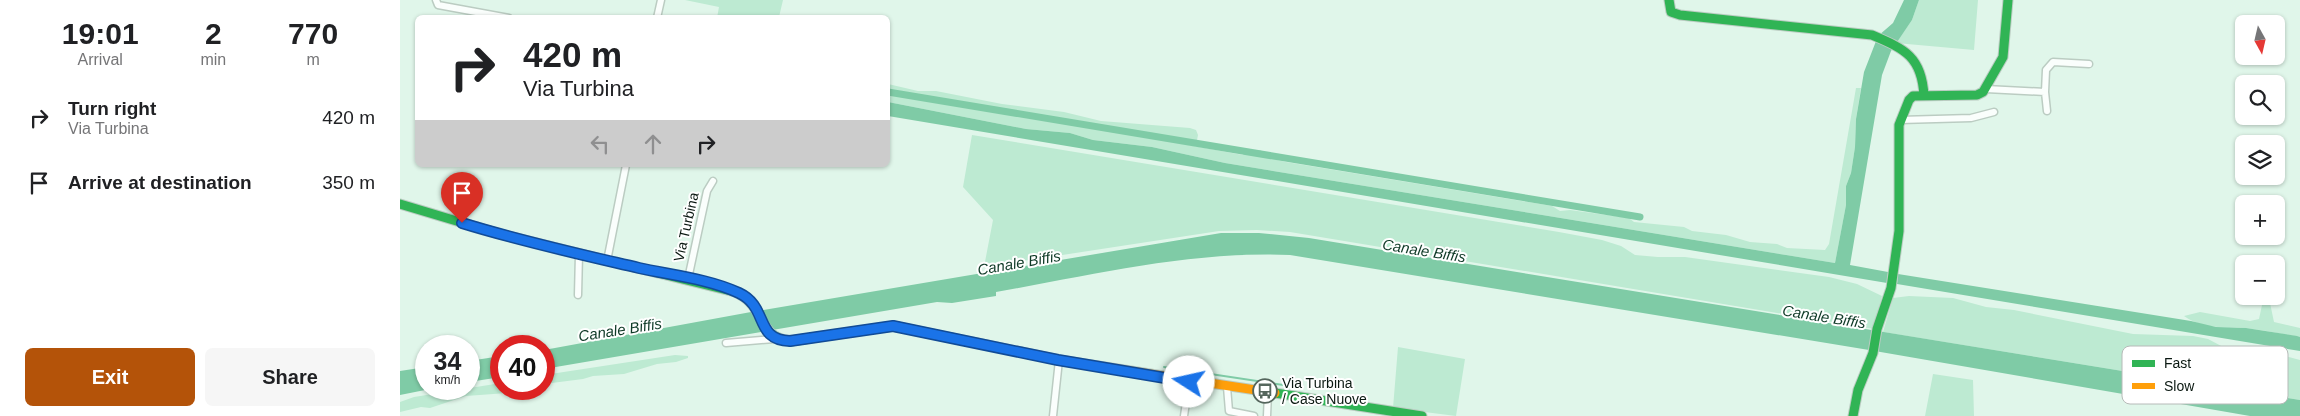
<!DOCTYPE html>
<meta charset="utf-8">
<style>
:root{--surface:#fff;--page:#f6f6f6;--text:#202124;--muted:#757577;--accent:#b45309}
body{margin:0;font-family:Arial,sans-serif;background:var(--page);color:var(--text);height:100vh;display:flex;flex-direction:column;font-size:19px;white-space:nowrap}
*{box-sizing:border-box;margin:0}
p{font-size:16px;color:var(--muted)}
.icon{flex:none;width:28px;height:28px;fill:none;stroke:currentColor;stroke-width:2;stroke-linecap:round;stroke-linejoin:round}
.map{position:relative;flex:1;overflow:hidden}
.drawer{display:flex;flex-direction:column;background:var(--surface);width:400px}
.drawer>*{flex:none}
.banner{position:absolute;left:15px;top:15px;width:475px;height:152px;border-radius:8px;box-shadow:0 1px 4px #0004;background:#fff;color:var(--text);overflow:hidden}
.needle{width:32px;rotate:172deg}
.buttons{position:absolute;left:1835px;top:15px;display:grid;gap:10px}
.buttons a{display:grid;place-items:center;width:50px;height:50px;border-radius:8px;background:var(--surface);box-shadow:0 1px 4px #0004;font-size:25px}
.speed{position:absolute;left:15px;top:335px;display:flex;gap:10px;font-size:25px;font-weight:700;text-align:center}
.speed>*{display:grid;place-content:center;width:65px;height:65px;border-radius:50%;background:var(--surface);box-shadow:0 1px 4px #0004;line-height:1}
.speed small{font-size:12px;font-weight:400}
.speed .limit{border:8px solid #d22;background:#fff;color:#111}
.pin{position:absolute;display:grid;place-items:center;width:42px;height:42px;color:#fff;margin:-51px -21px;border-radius:50% 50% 50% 0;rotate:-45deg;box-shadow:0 0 5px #0007}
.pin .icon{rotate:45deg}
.me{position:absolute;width:55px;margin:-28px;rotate:280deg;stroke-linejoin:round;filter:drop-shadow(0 0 4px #0008)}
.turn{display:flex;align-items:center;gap:18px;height:105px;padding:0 25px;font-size:22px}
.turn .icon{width:65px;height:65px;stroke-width:2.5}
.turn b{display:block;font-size:35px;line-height:42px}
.lanes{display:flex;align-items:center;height:48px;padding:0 25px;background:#0003;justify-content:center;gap:25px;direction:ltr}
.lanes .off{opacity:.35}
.eta{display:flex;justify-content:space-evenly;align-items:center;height:85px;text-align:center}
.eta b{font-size:30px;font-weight:700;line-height:35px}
.button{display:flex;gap:10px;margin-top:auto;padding:10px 25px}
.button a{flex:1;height:58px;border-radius:8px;background:var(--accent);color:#fff;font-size:20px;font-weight:700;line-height:58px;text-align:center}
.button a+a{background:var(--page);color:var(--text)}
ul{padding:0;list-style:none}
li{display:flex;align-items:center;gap:15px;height:65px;padding:0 25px}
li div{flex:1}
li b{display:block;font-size:19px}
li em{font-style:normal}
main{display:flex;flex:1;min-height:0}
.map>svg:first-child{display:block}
.green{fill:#bdead2}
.water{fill:#7fcba6}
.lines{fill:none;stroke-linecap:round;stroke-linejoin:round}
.stream{stroke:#7fcba6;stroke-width:2}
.canal{stroke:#7fcba6;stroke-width:7}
.street-casing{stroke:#bbccc2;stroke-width:9}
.fast-casing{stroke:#bbccc2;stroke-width:11}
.slow-casing{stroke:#bbccc2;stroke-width:11}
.street{stroke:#fafefc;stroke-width:6}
.fast{stroke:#30b455;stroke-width:9}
.slow{stroke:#ff9f0a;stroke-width:9}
.route-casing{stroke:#114b97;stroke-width:12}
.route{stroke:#1a73e8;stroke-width:9}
.labels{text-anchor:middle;stroke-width:4;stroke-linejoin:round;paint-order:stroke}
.street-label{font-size:14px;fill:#0a1811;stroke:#fff}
.poi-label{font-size:14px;fill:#0a1811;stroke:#fff;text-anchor:start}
.water-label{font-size:15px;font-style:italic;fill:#0f3a27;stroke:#fff}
.key{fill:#fff;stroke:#b6bab8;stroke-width:1}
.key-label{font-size:14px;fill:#0a1811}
</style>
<main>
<section class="drawer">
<div class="eta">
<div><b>19:01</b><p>Arrival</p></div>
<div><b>2</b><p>min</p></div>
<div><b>770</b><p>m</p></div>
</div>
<ul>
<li><svg class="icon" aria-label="right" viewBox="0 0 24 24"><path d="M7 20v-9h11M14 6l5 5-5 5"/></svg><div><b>Turn right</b><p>Via Turbina</p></div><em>420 m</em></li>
<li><svg class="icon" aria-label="arrive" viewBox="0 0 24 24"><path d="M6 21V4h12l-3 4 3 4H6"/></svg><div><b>Arrive at destination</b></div><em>350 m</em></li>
</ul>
<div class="button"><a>Exit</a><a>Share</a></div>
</section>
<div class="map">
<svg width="1900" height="416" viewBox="0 0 1900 416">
<rect width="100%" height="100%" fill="#e0f6ea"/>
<path class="green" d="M285 0H383L379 17 317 18 319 7Z
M1519 0H1578L1574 50 1496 43 1512 20Z
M488 84 518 91H536L602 104 664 112 701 121 790 128 796 130 798 135 797 140 791 141 783 138 778 141 783 144 843 155 844 153 852 150 855 153 860 150 877 160 886 162 1152 206 1160 211 1170 210 1229 218 1234 222 1284 227 1292 231 1326 235 1350 242 1377 244 1387 248 1425 250 1429 244 1456 88H1461L1456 119 1455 147 1451 173 1446 186V205L1435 263 825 163 752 147 693 140 670 133 626 129 488 102Z
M572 135 1159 232 1202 240 1221 246 1235 255 1258 257H1285L1429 277 1457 284 1482 296 1474 329 890 232 857 230 819 231 584 267 593 220 563 187Z
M1509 296 1553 298 1586 307 1614 310 1733 334 1793 336 1808 339 1827 349 1854 348 1900 360V400L1483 332 1493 298Z
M1870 303 1874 322 1900 328V337C1882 334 1863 330 1845 328 1824 327 1802 329 1784 316L1800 312 1850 321 1859 319 1862 305Z
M998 347 1065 359 1056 416 993 408Z
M275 355 288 356V358L276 362 257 364 224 374 193 376 183 379 144 384V375Z
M1533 374 1573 380 1574 416H1525Z
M101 383V389H121L107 393 66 396 30 408 21 407 0 412V402L14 397Z"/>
<path class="water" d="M1504 0H1519L1512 20 1491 51 1482 75 1450 265 1488 272 1487 283 488 116V102L626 129 670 133 693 140 752 147 825 163 1435 263 1446 205V186L1451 173 1455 147 1456 119 1464 72 1478 36 1493 23Z
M821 233H859L909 238 1900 400V416H1850L1469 350 890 255C790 251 693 275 596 292V296L552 303 537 302 144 369V350L351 312Z
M1498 274 1791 321 1816 327 1846 328 1897 336 1900 337V351L1497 284Z
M101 356V377L69 382V361Z
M26 367V389H30L0 395V371Z"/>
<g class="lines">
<path class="stream" d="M389 346 408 343
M764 367 903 388"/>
<path class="canal" d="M488 92 1240 217"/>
<g class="street-casing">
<path id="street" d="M36 0 38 5 109 18
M257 18 261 0
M1586 89 1645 92 1646 70 1653 62 1689 64
M1645 92 1647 111
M1500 120 1571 118 1594 112
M207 261 226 165
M288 279 307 191 313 181
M178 295 179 254
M326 343 374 339
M827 387 829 411 854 416
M653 416 659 360
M784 416 789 382
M867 416 868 393"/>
</g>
<g class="fast-casing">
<path id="fast" d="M1269 0 1271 12 1280 15 1472 35C1505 49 1522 57 1524 96
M0 204 100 234 335 292C368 307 354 335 390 341L493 326 621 352
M875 393 1022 416
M1453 416 1458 390 1473 353 1477 329 1491 288 1499 231V125L1509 100 1513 96 1577 95 1583 92 1603 57 1608 0"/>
</g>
<g class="slow-casing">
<path id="slow" d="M621 352 659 360 875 393"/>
</g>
<use href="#street" class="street"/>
<use href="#fast" class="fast"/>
<use href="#slow" class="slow"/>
</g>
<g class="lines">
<g class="route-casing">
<path id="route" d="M62 223C120 241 179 254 239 268 271 275 309 279 339 293 369 307 354 340 390 341L493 326 658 360 789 382"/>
</g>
<use href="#route" class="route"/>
</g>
<defs>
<g id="bus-ring" transform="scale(1.25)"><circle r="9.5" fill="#fff" stroke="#55665d" stroke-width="1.5"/><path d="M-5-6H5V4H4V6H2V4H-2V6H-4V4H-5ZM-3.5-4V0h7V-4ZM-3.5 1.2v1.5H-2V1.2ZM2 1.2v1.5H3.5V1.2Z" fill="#55665d"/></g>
</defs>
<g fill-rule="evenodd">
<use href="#bus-ring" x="865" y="391"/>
</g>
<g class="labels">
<g class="street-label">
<text transform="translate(286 227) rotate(-77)" y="5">Via Turbina</text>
</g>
<g class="poi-label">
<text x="882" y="388">Via Turbina<tspan x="882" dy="16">/ Case Nuove</tspan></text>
</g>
<g class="water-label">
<text transform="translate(1024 251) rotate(9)" y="5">Canale Biffis</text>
<text transform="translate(619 263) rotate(-10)" y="5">Canale Biffis</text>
<text transform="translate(1424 317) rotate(9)" y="5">Canale Biffis</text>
<text transform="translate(220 330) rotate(-9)" y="5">Canale Biffis</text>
</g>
</g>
<rect x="1722" y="346" width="166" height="58" rx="8" class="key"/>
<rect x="1732" y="360" width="23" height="7" fill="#30b455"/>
<rect x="1732" y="383" width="23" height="6" fill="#ff9f0a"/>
<g class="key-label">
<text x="1764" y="368">Fast</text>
<text x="1764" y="391">Slow</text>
</g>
</svg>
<div class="buttons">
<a><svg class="needle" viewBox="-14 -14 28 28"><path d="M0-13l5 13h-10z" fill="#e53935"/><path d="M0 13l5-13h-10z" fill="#757577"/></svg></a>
<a><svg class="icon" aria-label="search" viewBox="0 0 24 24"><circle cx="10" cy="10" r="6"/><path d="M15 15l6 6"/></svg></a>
<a><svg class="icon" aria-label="layers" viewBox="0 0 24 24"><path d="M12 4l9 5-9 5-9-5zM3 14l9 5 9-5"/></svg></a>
<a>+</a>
<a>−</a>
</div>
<div class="speed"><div>34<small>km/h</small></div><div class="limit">40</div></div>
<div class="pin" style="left:62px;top:223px;background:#d93025"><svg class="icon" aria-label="arrive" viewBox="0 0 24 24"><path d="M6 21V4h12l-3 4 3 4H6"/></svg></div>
<svg class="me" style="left:789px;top:382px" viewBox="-20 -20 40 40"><circle r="19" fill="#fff"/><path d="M0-13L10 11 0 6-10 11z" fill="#1a73e8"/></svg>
<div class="banner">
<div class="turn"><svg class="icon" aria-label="right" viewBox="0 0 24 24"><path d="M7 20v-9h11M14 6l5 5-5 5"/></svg><div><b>420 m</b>Via Turbina</div></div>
<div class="lanes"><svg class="icon off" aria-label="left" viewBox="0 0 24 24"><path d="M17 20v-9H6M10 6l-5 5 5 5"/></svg><svg class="icon off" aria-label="ahead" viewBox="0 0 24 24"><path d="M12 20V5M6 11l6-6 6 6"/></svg><svg class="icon" aria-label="right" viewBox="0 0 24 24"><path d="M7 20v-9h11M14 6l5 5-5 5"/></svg></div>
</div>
</div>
</main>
